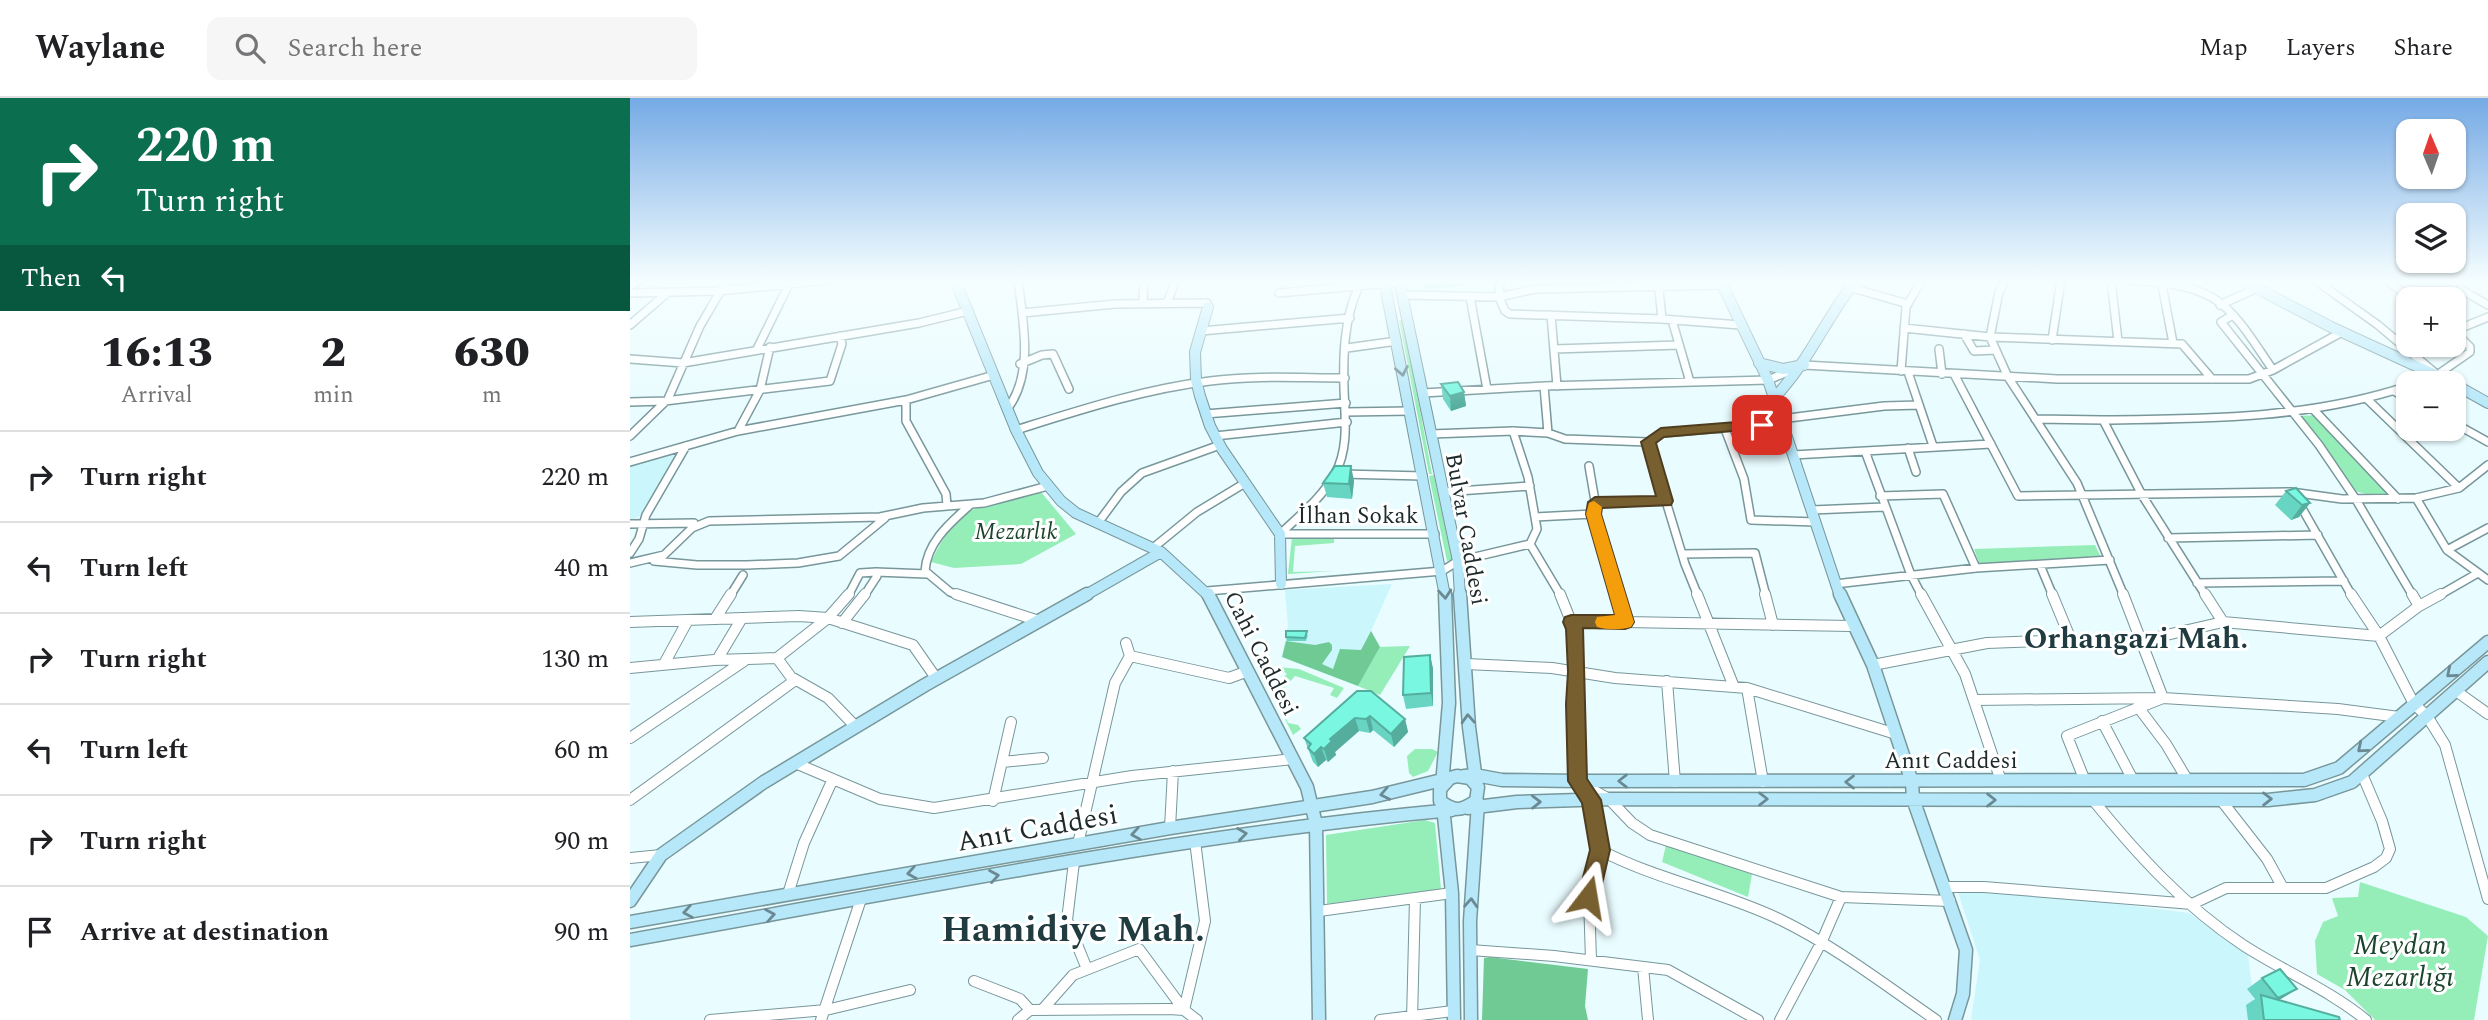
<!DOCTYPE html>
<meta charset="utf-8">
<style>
:root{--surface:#fff;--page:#f6f6f6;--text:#202124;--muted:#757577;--line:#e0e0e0}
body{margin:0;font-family:Spectral,serif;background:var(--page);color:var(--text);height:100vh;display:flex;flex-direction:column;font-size:26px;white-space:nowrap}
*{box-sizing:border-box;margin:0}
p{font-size:23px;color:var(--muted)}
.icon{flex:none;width:38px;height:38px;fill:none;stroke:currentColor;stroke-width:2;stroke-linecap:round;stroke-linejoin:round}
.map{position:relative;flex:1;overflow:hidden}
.sheet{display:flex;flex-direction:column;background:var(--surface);width:630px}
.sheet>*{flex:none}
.guide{background:#0b6e4f;color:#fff;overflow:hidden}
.needle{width:46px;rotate:358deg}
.tools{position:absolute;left:1766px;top:21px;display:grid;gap:14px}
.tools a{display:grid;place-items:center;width:70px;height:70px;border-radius:14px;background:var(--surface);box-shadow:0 2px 5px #0004;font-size:35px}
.pin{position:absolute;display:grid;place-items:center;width:60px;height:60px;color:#fff;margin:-30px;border-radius:14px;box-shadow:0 4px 10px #0006}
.me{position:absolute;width:77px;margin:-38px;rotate:14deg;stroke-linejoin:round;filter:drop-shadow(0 0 5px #0008)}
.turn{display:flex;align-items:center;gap:24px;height:147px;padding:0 21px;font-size:32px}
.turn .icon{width:91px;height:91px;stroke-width:2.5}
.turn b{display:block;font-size:49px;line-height:60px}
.then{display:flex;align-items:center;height:66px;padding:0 21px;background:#0003;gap:14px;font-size:26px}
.eta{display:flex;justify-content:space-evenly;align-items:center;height:119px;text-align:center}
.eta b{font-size:42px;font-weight:800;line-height:49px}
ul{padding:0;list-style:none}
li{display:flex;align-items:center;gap:21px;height:91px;padding:0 21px;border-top:2px solid var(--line)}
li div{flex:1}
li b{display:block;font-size:26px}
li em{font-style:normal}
header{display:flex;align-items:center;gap:42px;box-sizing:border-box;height:98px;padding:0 35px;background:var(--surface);border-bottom:2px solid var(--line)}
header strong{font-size:33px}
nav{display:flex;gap:38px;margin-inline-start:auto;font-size:24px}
.search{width:490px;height:63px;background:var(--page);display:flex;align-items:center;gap:18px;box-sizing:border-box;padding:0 24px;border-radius:14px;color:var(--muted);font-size:26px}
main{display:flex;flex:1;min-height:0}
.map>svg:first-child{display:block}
.built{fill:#cbf6fb}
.green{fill:#95eeb8}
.forest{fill:#70ca94}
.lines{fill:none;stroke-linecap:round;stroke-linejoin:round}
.street-far1-casing{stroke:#78979b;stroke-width:10}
.street-casing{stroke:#78979b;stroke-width:12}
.secondary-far1-casing{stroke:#78979b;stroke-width:12}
.secondary-casing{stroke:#78979b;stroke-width:15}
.street-far1{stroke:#fff;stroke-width:7}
.street{stroke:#fff;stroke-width:10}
.secondary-far1{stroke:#b7e8f9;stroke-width:10}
.secondary{stroke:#b7e8f9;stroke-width:12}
.wall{fill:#68d4c2}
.shaded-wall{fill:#55ad9e}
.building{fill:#79f7e1;stroke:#55ad9e;stroke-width:2}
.oneway{stroke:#6a8992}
.route{fill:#785f30;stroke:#4e3e1f;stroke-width:2}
.slow{fill:#f59e0b}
.labels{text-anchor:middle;stroke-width:6;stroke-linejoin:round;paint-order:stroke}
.street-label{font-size:23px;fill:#1d2a2c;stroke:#fff}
.park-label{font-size:23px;font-style:italic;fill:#1e442e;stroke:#fff}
.near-street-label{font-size:28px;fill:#1d2a2c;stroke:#fff}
.near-park-label{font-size:28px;font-style:italic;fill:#1e442e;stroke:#fff}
.district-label{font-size:30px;font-weight:bold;fill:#203c40;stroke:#fff}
.near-district-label{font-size:37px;font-weight:bold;fill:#203c40;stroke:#fff}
</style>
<header>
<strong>Waylane</strong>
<div class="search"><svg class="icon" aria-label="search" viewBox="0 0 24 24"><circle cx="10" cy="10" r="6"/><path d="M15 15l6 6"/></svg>Search here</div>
<nav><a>Map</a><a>Layers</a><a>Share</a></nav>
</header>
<main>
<section class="sheet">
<div class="guide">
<div class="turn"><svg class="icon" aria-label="right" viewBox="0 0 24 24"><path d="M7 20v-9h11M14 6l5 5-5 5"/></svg><div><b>220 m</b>Turn right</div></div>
<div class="then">Then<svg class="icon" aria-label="left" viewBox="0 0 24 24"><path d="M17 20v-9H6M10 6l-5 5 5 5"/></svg></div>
</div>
<div class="eta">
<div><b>16:13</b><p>Arrival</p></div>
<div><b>2</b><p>min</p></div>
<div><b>630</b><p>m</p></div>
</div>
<ul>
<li><svg class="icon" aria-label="right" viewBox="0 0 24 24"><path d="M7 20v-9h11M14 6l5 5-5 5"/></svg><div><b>Turn right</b></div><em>220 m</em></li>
<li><svg class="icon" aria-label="left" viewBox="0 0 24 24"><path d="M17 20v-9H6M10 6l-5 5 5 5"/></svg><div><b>Turn left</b></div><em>40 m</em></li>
<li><svg class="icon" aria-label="right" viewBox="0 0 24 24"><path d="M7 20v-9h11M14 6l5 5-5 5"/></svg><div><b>Turn right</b></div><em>130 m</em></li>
<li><svg class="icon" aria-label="left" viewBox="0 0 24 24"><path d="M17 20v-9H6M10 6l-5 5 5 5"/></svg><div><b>Turn left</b></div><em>60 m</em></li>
<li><svg class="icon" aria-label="right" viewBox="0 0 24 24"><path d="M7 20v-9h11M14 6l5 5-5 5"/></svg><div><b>Turn right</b></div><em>90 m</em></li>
<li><svg class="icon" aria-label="arrive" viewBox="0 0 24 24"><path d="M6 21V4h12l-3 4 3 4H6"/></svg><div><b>Arrive at destination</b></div><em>90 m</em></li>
</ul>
</section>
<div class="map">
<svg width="1858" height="922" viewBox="0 0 1858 922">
<rect width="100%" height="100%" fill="#e9fcff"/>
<path class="built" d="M777 182H866V194L859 198 779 195Z
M40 356H46L10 418 0 422V367Z
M762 486 741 533 750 549 780 548 750 597 652 559 658 528 655 492Z
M1328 794 1426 798 1559 815 1618 857 1626 922H1344L1341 921 1350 862Z"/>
<path class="green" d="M769 222H773L802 376H799Z
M1686 317 1760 397 1746 399 1725 393 1670 318Z
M804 377 822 462 817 463 799 378Z
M411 394 446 436 391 466 324 470 301 464C311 444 321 424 341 412Z
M662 439H704V445L665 448 663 474 705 473 658 476Z
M1465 447 1471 459 1350 467 1344 451Z
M780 548 750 597 728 588 750 549Z
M648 569 669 571 714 590 707 600 700 597 704 590 665 578 653 591 644 593 658 625 668 627 671 631 663 637 636 583 638 581 647 585 657 576Z
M785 651H802L808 654 798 673 783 679 779 675 777 658Z
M795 722 805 725 811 791 697 806 696 737Z
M1036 747 1122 776 1118 799 1032 764Z
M1730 784 1836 819 1858 838 1844 922H1745L1715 892 1687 876 1685 843 1693 824 1708 818 1702 800 1728 799Z"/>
<path class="forest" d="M741 533 750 549 728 588 652 559 656 543 685 547 699 544 702 547V552L692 566 703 571 710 551 731 552Z
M860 859 958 871 955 908 958 922H852L854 860Z"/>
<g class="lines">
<g class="street-far1-casing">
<path id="street-far1" d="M870 182 869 199 905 191 1093 187
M1028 182 1032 221
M1376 182 1369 194 1360 239 1378 279 1447 385 1494 498
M1481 182 1488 243
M1496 182C1524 184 1558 185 1583 200 1608 215 1626 248 1643 272
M1685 182 1748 227 1804 274
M1757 182 1781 201
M1532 187 1543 245
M0 188 10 182
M1219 189 1278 206
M1830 191 1858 207
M0 195 89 193 199 182
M649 195 770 184
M773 197 869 199 875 213 880 216 1032 221 1110 227
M840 199 857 291
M513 205 514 182
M537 205 546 182
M1590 207 1627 190
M392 215 485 206 577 205 578 209
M921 217 927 288
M1601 218 1591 224 1689 347 1725 400 1783 498
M1042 222 1060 284
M0 227 37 195
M1274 230 1360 239 1552 246 1582 281
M571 233 720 220
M1824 233 1858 219
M1334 236 1344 253 1366 252
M1422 242 1431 182
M717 250 767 243
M127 251 159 186
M924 251 1049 247
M1309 251 1312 276
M0 261 53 265 289 225 338 213
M390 266 412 257 423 256 439 291
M1174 267 1427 281H1619L1643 272 1712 234
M1271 273 1276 209 1292 182
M1278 274 1303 348
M1324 276 1388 398 1661 394 1712 401 1786 400 1829 390 1858 367
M1785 285 1807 277 1840 254V249L1824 233
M914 288 918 335
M1764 293 1778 301
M793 295 914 288 1138 282 1162 272
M1737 301 1829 390
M276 302V323L316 396 317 408
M0 304 35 303 200 283 212 246 210 238
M378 310C404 275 393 223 388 182
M1683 311 1768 401
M716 314 780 313
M575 316 716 305
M1151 321 1254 308 1289 307
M1405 321 1473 322 1512 397 1576 498
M1473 322C1577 321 1678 321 1778 288
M1824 325 1858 344
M1095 331 1114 381 1121 422 1186 424
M386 332C450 312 514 291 580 283 625 277 670 280 715 280
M108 333 130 292 140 249
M883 333 898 379 907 431 900 446 931 498
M801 336 883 333 918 335 935 341 1018 344 1031 335 1152 325
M0 338 38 301 70 228 97 182
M585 338 717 324
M1018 344 1055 466 1068 498
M1278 350 1286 374
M1235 353 1281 477 1292 498
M1163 357 1361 346
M0 364 108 333 276 302 364 277
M959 368 965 403 963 416 987 498
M712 376 793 378
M814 394 900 388
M1250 398 1313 396 1346 470
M1786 400 1817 452 1858 482
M965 404 1035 403
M1669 405 1722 498
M1182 412 1254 409
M905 419 963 416
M468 425 491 394 512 375 590 347
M0 426 64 425
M650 436C669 418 692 400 705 376 719 350 715 320 714 291 713 257 714 222 728 190
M650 436H805
M1538 440 1688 437
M523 450 567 414 615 385
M1817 452 1858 430
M0 455 9 441 16 417 56 348
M1052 456 1125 455 1136 498
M24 463 67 467H117L168 465 209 458 255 420
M0 465 34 457 62 430 79 423 250 419 293 410 354 405 418 388
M1410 467 1423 498
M246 474 297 476
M1567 485 1714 483
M1205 486 1346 470 1480 462
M577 493 812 473 828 463 900 446
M100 498 113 477
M218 498 230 475 246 474 247 478 234 498
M331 498 320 494 295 473C297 444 320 425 340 407
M1808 498 1848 475"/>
</g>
<g class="street-casing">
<path id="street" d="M326 496 409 523
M930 496 944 531 947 683 961 702 970 752C1027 782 1091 793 1149 821 1205 848 1255 887 1306 922
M1067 496 1104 589
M1135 496 1143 527
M1291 496 1335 576 1371 683
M1575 496 1593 524
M1721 496 1749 538 1784 606 1797 618 1815 647 1858 801
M1782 496 1789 508
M85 521 101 496
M0 524 169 518 198 520 283 547 306 580
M941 524H995L987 496
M995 524 1222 528
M212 525 235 496
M1441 542 1510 543 1593 524 1749 538 1789 508 1811 496
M496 545 500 558
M147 560 161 579 198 600 226 629
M87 562 112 520
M34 566 58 522
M836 566 922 570 985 580 1117 590 1266 636
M1243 567 1357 545 1441 542 1422 496
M0 570 84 562 147 560 198 520 219 496
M1037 583 1045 684
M1117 590 1133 684
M1826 593 1858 616
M1344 602 1533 600 1493 496
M1508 609 1536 646 1558 683
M1472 623 1503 682
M0 640 114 563
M372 664 413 660
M165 665 250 701 304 710 502 678 663 661
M1455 683 1437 638 1533 600 1708 611 1769 619
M950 685 979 701 1002 725 1020 737 1211 799 1320 803
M0 702 164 583
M1463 702C1507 756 1554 808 1613 847 1653 873 1698 891 1736 922
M1591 702 1637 761 1653 790
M363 703 381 624
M540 730 543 673
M448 746 485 585 500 558 599 580 618 573
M0 760 31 757
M444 764 437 822 457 871
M1316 789H1354L1562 806 1596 790H1696L1744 769 1756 760 1760 751 1752 723 1732 676
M158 796 174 745 202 683
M689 813 822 795
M840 852 924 858 1038 872 1128 922
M961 862 959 799 970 752
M1013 869 1018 922
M344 883 390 901 400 912
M412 912 443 877 509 851 554 912
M554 912 575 823 565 743
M80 922 196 912 280 892
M191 922 231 801
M388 922 400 912 539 911 554 912 567 922
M750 922 823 913
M782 922 785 800
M1150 922 1191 845 1211 799"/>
</g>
<g class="secondary-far1-casing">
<path id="secondary-far1" d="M325 182 386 332 408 375 431 403 446 415 531 454 579 498
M754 182 815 498
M769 182 828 463 830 498
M1090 182 1138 282 1210 498
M1611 182 1701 229 1823 285
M578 209 565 254 566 282 570 298 580 328 592 351 650 436 651 486
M1129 265 1153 271 1174 267
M1824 286 1858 305
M1144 300C1178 265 1196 220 1226 182
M454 498 531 454"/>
</g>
<g class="secondary-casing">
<path id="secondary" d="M578 496 677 689 686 726 689 922
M830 496 839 629 846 683
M1210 496 1243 567 1282 684 1283 701 1336 852 1333 896 1325 922
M827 678 840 680 848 689 846 703C831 713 825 714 810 703V691L820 680Z
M834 678 845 677 872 682 947 683 1674 682 1709 670 1858 544
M812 687 819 605 815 496
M813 709 822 795 824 922
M838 710 887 704 979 701 1638 702 1685 697 1722 684 1858 564
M0 803 31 757 134 684 295 587 457 496
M0 824 540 730 742 699 820 680
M0 842C273 794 546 737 822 712
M841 922 840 823 848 705"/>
</g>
<use href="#street-far1" class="street-far1"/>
<use href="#street" class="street"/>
<use href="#secondary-far1" class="secondary-far1"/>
<use href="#secondary" class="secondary"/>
</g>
<path class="wall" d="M792 182H846L847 187 793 191Z
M811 286 834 294 836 308 821 313 813 301Z
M724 383 722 401 697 399 693 385Z
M1656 393 1680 405 1669 419 1661 422 1645 407Z
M678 537 676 543H657L656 539Z
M800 557 803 571V608L776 611 773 597Z
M727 593 775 621 778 634 764 649 743 632 740 635 729 633 705 654 706 657 698 664 696 662 688 669 683 664 674 640Z
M1650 871 1649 902 1710 922H1618L1616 907 1625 901 1617 891 1632 880Z"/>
<path class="shaded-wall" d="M834 294 836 308 821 313 820 298Z
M721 368 724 383 722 401 719 386Z
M1680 405 1669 419 1661 422 1672 407Z
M800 557 803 571V608L801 595Z
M740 618 743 632 740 635 736 621Z
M725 620 729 633 705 654 706 657 698 664 694 651 700 641Z
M775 621 778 634 764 649 761 636Z
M691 649 696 662 688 669 684 656Z
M1667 891 1651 901 1632 909 1648 900Z"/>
<path class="building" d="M828 284 834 294 820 298 811 286Z
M705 368H721L719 386 693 385Z
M1666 390 1680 405 1672 407 1656 393Z
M656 533H677L675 540 656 539Z
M800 557 801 595 773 597 774 559Z
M727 593H741L775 621 761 636 740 618 736 621 725 620 700 641 702 643 694 651 691 649 684 656 678 650 681 646 674 640Z
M1650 871 1667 891 1648 900 1632 880Z
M1631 897 1709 919 1710 922H1634Z"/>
<defs><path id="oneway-chevron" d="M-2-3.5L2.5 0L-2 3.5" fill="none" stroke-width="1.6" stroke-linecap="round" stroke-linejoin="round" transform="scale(1.75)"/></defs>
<g class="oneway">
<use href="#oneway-chevron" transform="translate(772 273) rotate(79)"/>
<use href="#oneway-chevron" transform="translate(815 496) rotate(85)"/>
<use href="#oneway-chevron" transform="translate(1821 575) rotate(140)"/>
<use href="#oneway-chevron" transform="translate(838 621) rotate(-93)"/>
<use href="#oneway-chevron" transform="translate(1732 650) rotate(140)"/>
<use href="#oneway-chevron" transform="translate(993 683) rotate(-180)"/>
<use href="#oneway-chevron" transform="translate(1220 684) rotate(-180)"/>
<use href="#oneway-chevron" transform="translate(755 696) rotate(169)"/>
<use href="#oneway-chevron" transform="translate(1133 701)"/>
<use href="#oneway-chevron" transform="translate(1637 701) rotate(-1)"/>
<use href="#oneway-chevron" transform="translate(1361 702)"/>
<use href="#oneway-chevron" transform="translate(906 704) rotate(-1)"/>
<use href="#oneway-chevron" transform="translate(506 736) rotate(170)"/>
<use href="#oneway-chevron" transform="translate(612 736) rotate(-8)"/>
<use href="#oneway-chevron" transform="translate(282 775) rotate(170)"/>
<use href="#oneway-chevron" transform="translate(364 778) rotate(-10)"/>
<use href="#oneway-chevron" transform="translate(841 805) rotate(-87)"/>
<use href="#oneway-chevron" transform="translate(58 814) rotate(170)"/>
<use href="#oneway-chevron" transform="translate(140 817) rotate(-10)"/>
</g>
<linearGradient id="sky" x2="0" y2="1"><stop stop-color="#75aae5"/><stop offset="0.59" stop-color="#f5feff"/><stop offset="1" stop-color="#f5feff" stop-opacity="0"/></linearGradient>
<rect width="1858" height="311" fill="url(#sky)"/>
<path class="route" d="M1132 322 1137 324V330L1034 339 1026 345 1043 403 1041 407 972 410 971 416 1004 524 1001 529 995 531 953 530 957 681 971 702 980 752 969 799 966 806 958 809 951 806 948 799 960 752 952 705 938 683 936 606 938 574 936 531 933 524 935 519 941 517H985L956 416 958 404 965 399 1026 398 1011 344 1031 330Z"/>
<path class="slow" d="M964 403 972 409 971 416 1004 524 1001 529C991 532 977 532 967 529L965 524 967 519 985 517 956 416 959 405Z"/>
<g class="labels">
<g class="street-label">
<text x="728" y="425">İlhan Sokak</text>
<text transform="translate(837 431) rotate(80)" y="8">Bulvar Caddesi</text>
<text transform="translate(632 555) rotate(63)" y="8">Cahi Caddesi</text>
<text x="1321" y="670">Anıt Caddesi</text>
</g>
<g class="park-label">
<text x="386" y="441">Mezarlık</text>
</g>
<g class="near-street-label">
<text transform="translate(407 729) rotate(-10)" y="10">Anıt Caddesi</text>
</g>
<g class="near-park-label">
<text x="1770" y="856">Meydan<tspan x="1770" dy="32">Mezarlığı</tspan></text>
</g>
<g class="district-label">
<text x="1506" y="550">Orhangazi Mah.</text>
</g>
<g class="near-district-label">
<text x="443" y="843">Hamidiye Mah.</text>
</g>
</g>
</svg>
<div class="tools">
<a><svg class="needle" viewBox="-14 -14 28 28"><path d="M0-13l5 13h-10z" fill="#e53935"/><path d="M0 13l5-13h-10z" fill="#757577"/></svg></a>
<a><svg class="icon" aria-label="layers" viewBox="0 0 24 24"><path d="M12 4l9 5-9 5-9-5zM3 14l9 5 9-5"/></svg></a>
<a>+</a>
<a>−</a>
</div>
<div class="pin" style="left:1132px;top:327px;background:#d93025"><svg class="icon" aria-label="arrive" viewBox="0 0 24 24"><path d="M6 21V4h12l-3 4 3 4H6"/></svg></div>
<svg class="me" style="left:958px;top:799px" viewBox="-20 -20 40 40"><path d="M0-17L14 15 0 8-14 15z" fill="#785f30" stroke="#fff" stroke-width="4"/></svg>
</div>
</main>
